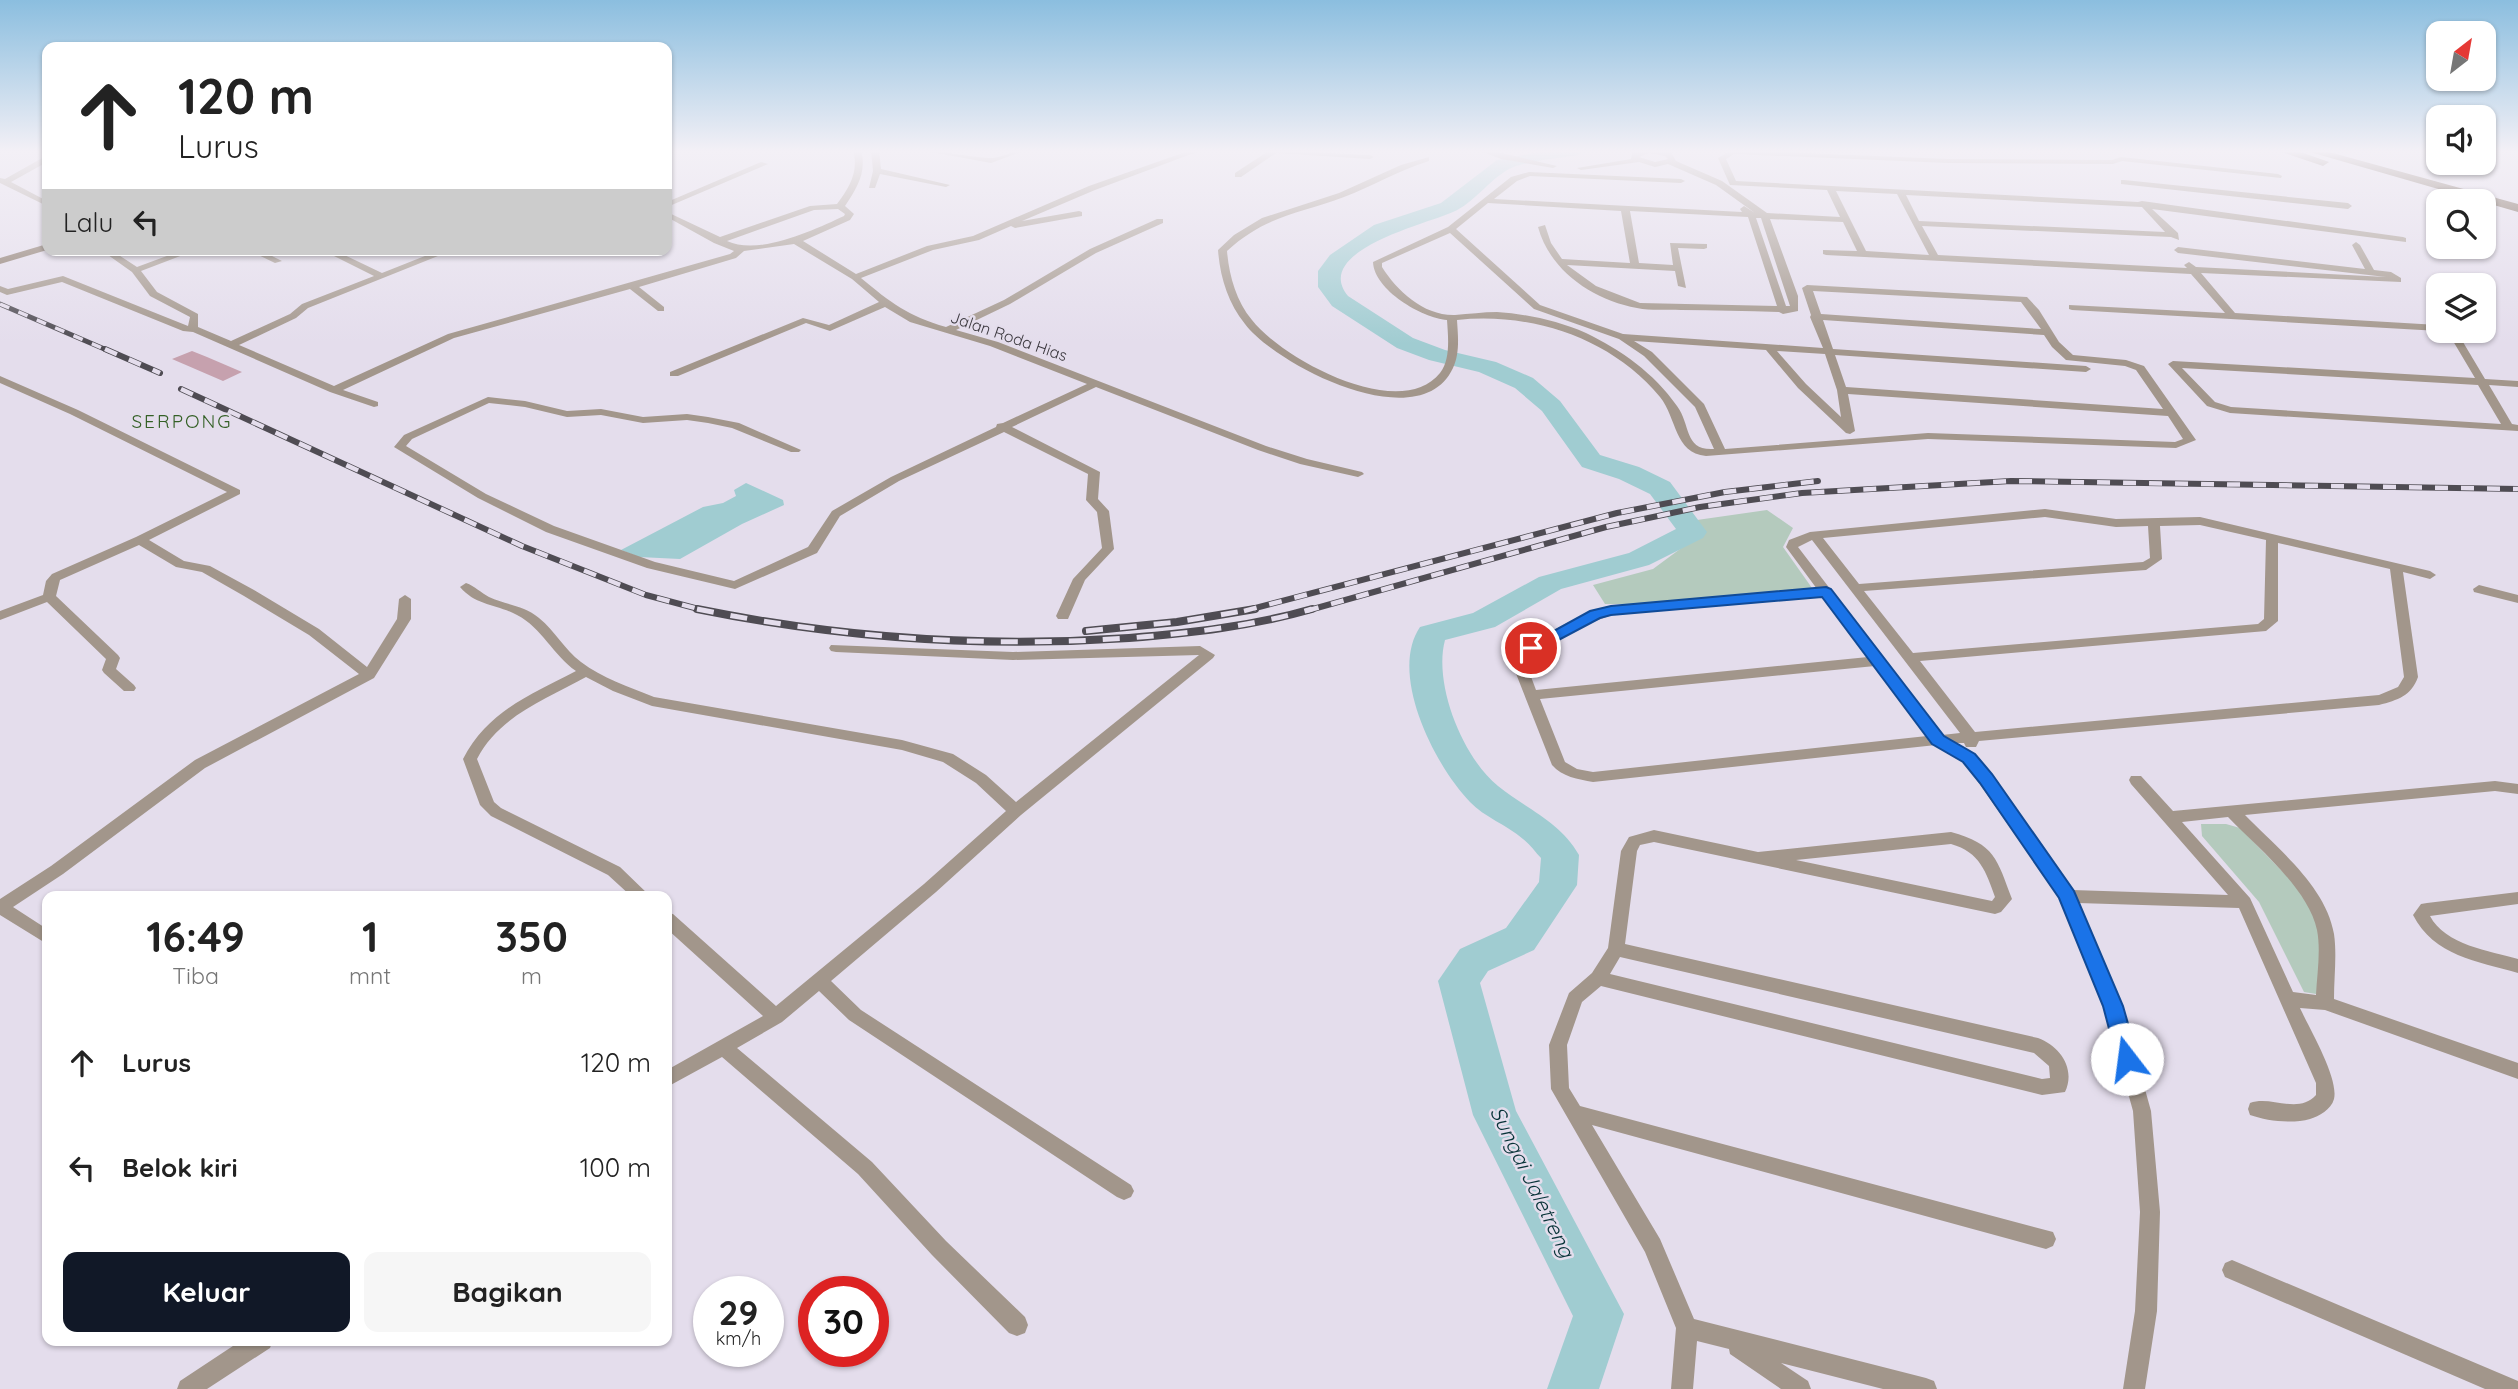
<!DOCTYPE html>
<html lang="id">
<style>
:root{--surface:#fff;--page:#f6f6f6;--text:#222;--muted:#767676;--accent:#111827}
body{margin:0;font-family:Quicksand,sans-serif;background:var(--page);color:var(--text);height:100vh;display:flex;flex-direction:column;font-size:26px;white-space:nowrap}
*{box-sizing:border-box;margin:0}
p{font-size:23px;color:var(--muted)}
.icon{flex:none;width:38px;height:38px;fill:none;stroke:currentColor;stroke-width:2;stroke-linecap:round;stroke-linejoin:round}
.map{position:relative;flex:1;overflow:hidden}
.sheet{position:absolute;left:42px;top:891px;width:630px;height:455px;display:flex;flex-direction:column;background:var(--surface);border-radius:14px;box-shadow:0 2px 5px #0004}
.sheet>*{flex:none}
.banner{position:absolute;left:42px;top:42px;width:630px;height:214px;border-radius:14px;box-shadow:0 2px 5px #0004;background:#fff;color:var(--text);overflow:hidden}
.needle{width:46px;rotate:31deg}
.controls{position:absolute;left:2426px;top:21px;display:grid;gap:14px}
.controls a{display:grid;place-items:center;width:70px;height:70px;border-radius:14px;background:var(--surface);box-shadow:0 2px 5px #0004;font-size:35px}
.speed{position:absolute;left:693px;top:1276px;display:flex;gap:14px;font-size:35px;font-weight:700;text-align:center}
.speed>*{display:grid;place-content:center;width:91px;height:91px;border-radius:50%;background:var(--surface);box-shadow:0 2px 5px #0004;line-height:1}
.speed small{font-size:18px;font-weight:400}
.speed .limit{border:10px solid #d22;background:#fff;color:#111}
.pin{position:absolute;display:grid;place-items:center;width:60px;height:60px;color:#fff;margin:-30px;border:4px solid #fff;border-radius:50%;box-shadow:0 2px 7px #0007}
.me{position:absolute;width:77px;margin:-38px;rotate:345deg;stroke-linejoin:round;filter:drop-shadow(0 0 5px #0008)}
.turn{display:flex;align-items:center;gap:24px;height:147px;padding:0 21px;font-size:32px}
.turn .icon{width:91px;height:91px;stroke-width:2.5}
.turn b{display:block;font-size:49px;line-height:60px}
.then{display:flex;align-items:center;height:66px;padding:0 21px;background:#0003;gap:14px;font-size:26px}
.eta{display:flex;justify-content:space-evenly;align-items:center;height:119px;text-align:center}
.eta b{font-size:42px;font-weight:700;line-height:49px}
.action{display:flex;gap:14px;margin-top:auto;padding:14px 21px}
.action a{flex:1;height:80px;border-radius:14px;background:var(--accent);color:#fff;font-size:28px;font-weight:700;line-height:80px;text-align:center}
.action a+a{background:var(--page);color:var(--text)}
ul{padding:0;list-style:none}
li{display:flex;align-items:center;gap:21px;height:105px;padding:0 21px}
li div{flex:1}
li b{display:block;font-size:26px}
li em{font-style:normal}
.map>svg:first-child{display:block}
.green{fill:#b4cabd}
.water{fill:#a0ccd1}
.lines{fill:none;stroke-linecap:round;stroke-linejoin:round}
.river{fill:#a0ccd1;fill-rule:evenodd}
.building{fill:#c6a1ae}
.street{fill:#a2968b;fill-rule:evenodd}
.secondary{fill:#837162;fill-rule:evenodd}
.highway{fill:#5a422d;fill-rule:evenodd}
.rail-far2-casing{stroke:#4f4c53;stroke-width:5}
.rail-far1-casing{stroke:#4f4c53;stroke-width:6}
.rail-casing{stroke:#4f4c53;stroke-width:8}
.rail-far2{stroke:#e4ddec;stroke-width:3.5;stroke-dasharray:10;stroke-linecap:butt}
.rail-far1{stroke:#e4ddec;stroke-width:4.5;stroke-dasharray:13;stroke-linecap:butt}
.rail{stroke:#e4ddec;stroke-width:5;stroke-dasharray:17;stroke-linecap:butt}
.route{fill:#1a73e8;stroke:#114b97;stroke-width:2}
.labels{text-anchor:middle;stroke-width:5;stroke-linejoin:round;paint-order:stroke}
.far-street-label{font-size:16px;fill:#3b383e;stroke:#e4ddec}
.far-quarter-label{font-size:19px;letter-spacing:2px;fill:#346026;stroke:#e4ddec}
.water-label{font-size:21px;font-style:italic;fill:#073338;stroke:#e4ddec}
</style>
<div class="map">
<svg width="2518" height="1389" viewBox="0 0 2518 1389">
<rect width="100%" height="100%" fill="#e4ddec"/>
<path class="green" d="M1767 510 1793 528 1783 547 1812 588 1647 604H1605L1593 585 1653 569 1699 535 1697 520Z
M2201 824H2226L2240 828 2310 900 2320 926 2328 996 2304 992 2259 902 2202 836Z"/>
<path class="water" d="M746 483 783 500 784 505 742 524 680 559 639 557 621 550 703 507 723 503 736 496 734 490Z"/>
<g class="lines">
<path class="river" d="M1549 150H1587L1578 155C1557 159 1527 160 1509 169 1489 180 1474 203 1453 212 1426 224 1311 251 1348 296L1413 338 1445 350 1496 362 1533 378 1560 401 1600 455 1639 467 1670 482 1707 532 1703 538 1649 565 1561 589 1495 627 1445 640C1433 684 1463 758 1498 786 1526 809 1560 821 1579 855L1577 885 1534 950 1488 971 1480 983 1516 1111 1624 1314 1599 1389H1547L1573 1316 1473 1115 1438 981 1460 949 1506 928 1539 882 1541 858C1535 852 1530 844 1523 839 1507 825 1484 817 1470 802 1435 766 1388 674 1420 627L1473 613 1539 577 1629 553 1676 529 1650 494 1619 479 1582 467 1542 411 1515 388 1479 372 1429 360 1397 348 1332 306 1318 287V271L1330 255 1374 225 1441 203 1497 160Z"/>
</g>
<path class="building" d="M192 351 207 357 242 372 223 381 172 359Z"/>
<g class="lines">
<path class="street" d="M668 150H680L667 155Z
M853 150H861C867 172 857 188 845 206L854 214 850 220 803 241 856 274 927 246 973 236 1089 186 1191 150H1202L1095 190 1022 221 1079 211 1082 212V216L1015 228 1011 226 979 240 933 250 861 278C891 303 908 316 946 327L1004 300 1090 249 1157 219H1163V223L1096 253 1010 304 956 330 998 342 1266 446 1307 459 1362 472 1364 474 1358 477 1300 464 1258 450 1096 387 1012 427 1100 472 1098 499 1109 511 1114 549 1085 580 1068 619H1058L1056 616 1073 579 1102 548 1097 512 1086 500 1088 474 1004 432 899 481 840 516 817 553 735 589 647 568 546 532 478 498 394 447 404 435 488 397 525 401 567 411 601 409 643 417 687 414 708 417 739 423 801 450 799 452H791L732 428 708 423 687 420 643 423 601 415 567 417 525 407 489 403 412 439 406 446 486 494 554 526 655 562 734 581 808 547 832 511 891 477 996 427 997 424 1003 423 1087 384 990 346 910 322 885 307 830 331 806 323 678 376H670V372L803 318 829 325 879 302 852 279 794 244 744 251 736 258 639 287 664 307V311H658L630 289 454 338 343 390 378 402V406L374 407 330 392 193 332 183 331 62 282 7 295 0 292V286L8 289 63 276 188 326 190 317 150 296 132 272 101 250H111L137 267 183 250H196L141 271 157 292 198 314V327L231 341 290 314 302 304 374 276 322 250H334L382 273 440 250H453L308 308 296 318 239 345 334 386 448 334 730 254 734 251 714 243 667 217V212L720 237 810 206 837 204C850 187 859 171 853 150ZM838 209 845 214 844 216C814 230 759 256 727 241L814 210Z
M871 150H879L881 169 950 185 946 187 880 174 875 188H869L873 171Z
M920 150C943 150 965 157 988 158 1000 159 1012 150 1026 150L991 163Z
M1260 150 1370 155 1374 157 1370 159 1276 153 1241 177H1235V173L1267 152Z
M1478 150H1489L1557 166 1553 168 1501 159Z
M1643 150 1671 152 1676 161 1722 181 1767 213 1840 217 1827 190 1730 185 1718 158 1732 150 1948 159 2112 160 2121 157 2278 174 2282 176 2281 178 2122 161 2113 164 1948 163 1734 154 1726 159 1736 181 2138 202 2142 201 2403 237 2406 238V242L2152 209 2178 233 2179 240 2171 237 1922 226 1938 255 2187 268 2184 265 2189 262 2196 267 2386 277 2178 253 2174 250 2178 247 2365 269 2352 245 2356 242 2360 245 2374 270 2391 272 2401 278V282L2201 273 2235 313 2438 325 2439 331 2072 310 2069 309V305L2225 313 2191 274 1826 255 1823 254V250L1857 251 1843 222 1770 219 1798 296V311L1783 314 1779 312C1746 311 1713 310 1681 310 1667 309 1651 311 1637 308 1593 300 1550 271 1538 227L1545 225 1551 243 1562 259 1630 263 1621 211 1488 203 1456 229 1540 305 1623 334 1823 348 1810 317 1811 315 1802 288 1807 285 2027 297 2039 310 2059 342 2073 355 2126 360 2144 366 2196 440 2176 448 1928 439 1706 456C1674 453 1677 418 1660 397 1611 338 1532 312 1457 320 1458 336 1460 353 1453 368 1420 439 1277 366 1245 324 1228 303 1220 277 1218 250L1234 235 1262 218 1339 193 1401 165 1429 157V161C1399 170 1373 186 1344 197 1298 214 1265 216 1227 251 1229 275 1236 301 1252 320 1282 359 1400 423 1440 373 1451 359 1448 336 1447 320 1422 318 1374 290 1373 262L1448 227 1511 177 1529 172 1681 179 1685 181 1681 183 1530 176 1517 181 1494 199 1742 212 1740 209 1744 206 1755 213 1716 185 1668 164 1655 167 1639 162 1581 170 1577 168 1631 159 1632 152ZM1649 153 1665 156 1668 159 1655 162 1639 157ZM1836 191 1897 194 1929 255 1866 251ZM1906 195 2142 207 2165 232 1919 221ZM1630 211 1748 217 1777 306 1640 303 1596 286 1567 265 1675 271 1678 286 1686 288 1678 248 1704 249 1707 248V244L1670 243 1673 265 1639 263ZM1756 218H1761L1790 306H1786ZM1450 233 1534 309 1619 339 1644 356 1695 407 1714 449C1684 451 1691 425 1677 406 1654 373 1621 350 1586 333 1558 321 1527 314 1497 312 1483 312 1469 314 1455 315 1424 316 1397 291 1382 267V263ZM1813 291 2021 302 2041 329 1821 314ZM1823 320 2044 335 2052 347 2066 360 2125 366 2136 370 2163 409 1846 387 1835 355 2086 372 2091 369 2086 366 1833 349ZM1634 341 1766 350 1798 388 1846 433 1850 434 1855 431 1848 394 2168 416 2183 439 2175 442 1928 433 1725 449 1704 404 1652 352ZM1777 351 1825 354 1837 390 1841 417 1806 384Z
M44 157H47V162L11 182 47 201V206L0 183V178L5 179Z
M761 162 768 164 667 207V202Z
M2124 180 2348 203 2352 206 2348 209 2121 184V180Z
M248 250H260L282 261 275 263Z
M2440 331H2451L2460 337 2485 379 2518 381V387L2489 385 2512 424 2518 425V431L2230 413 2207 406 2168 364 2173 361 2475 378 2453 341ZM2182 368 2478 385 2501 424 2231 407 2215 402Z
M0 376 78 410 240 490V494L149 540 184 561 210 566 254 590 319 629 367 667 397 619 399 599 405 595 411 599V619L374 678 205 768 63 874 13 907 47 929V944L0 915V899L51 866 195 760 359 674 309 635 244 596 202 572 176 567 139 545 60 580 56 596 118 655 120 658 116 669 134 685 136 688 134 691H124L104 673 102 670 106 659 47 602 0 620V611L43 595 46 581 52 574 136 537 227 492 70 414 0 383Z
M2045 509 2116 519 2200 517 2430 571 2436 575 2430 579 2403 572 2418 677C2411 696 2398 700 2379 705L1979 741 1976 747H1966L1964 743H1955L1974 754 2072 890 2228 895 2131 784 2129 780 2131 776H2141L2173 811 2495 781 2518 784V794L2495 791 2245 815C2277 848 2326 886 2334 934 2337 955 2334 977 2334 999L2518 1063V1079L2325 1010 2300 1008C2309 1028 2339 1078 2334 1099 2331 1110 2319 1116 2310 1119 2292 1124 2267 1121 2250 1115L2248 1109 2250 1103C2271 1095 2298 1115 2316 1095V1083L2239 908 2078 903 2122 1006 2151 1111 2160 1212 2157 1311 2145 1389H2123L2135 1311 2140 1212 2133 1111 2104 1006 2060 898 1964 762 1936 745 1593 782C1578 779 1562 777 1552 765L1513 666 1519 654 1540 637 1569 622 1606 608 1817 589 1786 547 1789 540 1810 532ZM2045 517 2116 527 2148 526 2150 558 2143 562 1859 584 1823 538ZM2200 525 2266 540 2264 619 2258 624 1913 653 1864 591 2146 570 2162 559 2160 526ZM1812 540 1960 733 1942 735 1798 547ZM2278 543 2390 569 2404 677 2398 687 2379 695 1975 732 1920 661 2266 631 2278 621ZM1823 596 1868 657 1536 690 1527 666 1530 659 1549 643 1578 627 1612 615ZM1875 666 1927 736 1593 772 1577 769 1565 762 1540 699ZM2228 817C2257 847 2308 888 2317 930 2321 951 2317 974 2316 995L2293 992 2250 898 2182 822Z
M466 583C475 586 481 593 489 597 506 605 524 605 539 618 555 631 564 649 581 662 602 678 629 687 654 697L902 740 953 754 986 775 1016 802 1199 655 1013 660 836 652 831 651 829 648 831 645 1013 652 1200 646 1215 655 1213 658 1021 815 936 892 831 981 861 1010 1131 1185 1134 1191 1131 1197 1124 1200 1117 1197 849 1020 819 991 782 1022 737 1048 872 1162 946 1241 1025 1317 1028 1325 1025 1333 1017 1336 1009 1333 932 1255 858 1174 722 1057 667 1087V1070L763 1016 667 929V913L673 914 776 1006 924 884 1006 811 976 783 943 762 902 750 652 706 613 691 586 677C546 699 499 716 477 759L494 802 501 808 620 867 650 896H631L608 875 491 816 480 805 463 759C488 711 530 695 576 671 553 655 542 628 517 615 497 604 476 606 460 587Z
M2479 585 2518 595V603L2474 592 2473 589Z
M1654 830 1758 852 1951 832C1995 844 1997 859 2012 899L2001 912 1995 914 1654 842 1640 845 1637 851 1625 944 2038 1038C2060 1046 2076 1069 2065 1092L2042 1095 1601 986 1582 1002 1567 1045 1569 1088 1580 1106 2053 1232 2056 1239 2053 1246 2046 1249 1592 1125 1660 1239 1694 1319 1926 1378 1934 1381 1937 1389H1883L1781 1363 1808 1381 1811 1389H1781L1730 1354 1729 1349 1697 1341 1693 1389H1671L1676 1328 1645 1252 1551 1089 1549 1045 1569 993 1592 973 1608 948 1621 851 1629 837ZM1951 844C1980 852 1986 872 1995 897L1992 901 1796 860ZM1620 957 2034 1053 2049 1066 2050 1078 2042 1079 1610 974Z
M2518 892V904L2430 916C2445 945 2490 951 2518 959V973C2477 961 2434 956 2413 915L2421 904 2427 903Z
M2232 1260 2518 1381V1389H2485L2225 1277 2222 1270 2225 1263Z
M242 1340H273L270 1348 207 1389H177L180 1381Z"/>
<path class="secondary" d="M47 244V250L0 264V258Z"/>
<path class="highway" d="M2276 150H2295L2329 162 2323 166Z
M2303 150H2322L2518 204V212Z"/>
<g class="rail-far2-casing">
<path id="rail-far2" d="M0 304 109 351"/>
</g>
<g class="rail-far1-casing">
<path id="rail-far1" d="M105 349 160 373
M181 389 522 546 646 595 706 611
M1244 611 1617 513 1725 492 1818 481
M1306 611 1606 527 1700 507 1802 493 2011 481 2518 489"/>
</g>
<g class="rail-casing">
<path id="rail" d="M697 609C840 638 983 648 1129 638 1191 633 1253 626 1312 609
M1086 631 1177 622 1255 609"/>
</g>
<use href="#rail-far2" class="rail-far2"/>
<use href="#rail-far1" class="rail-far1"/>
<use href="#rail" class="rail"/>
</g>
<linearGradient id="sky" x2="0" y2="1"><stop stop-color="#8bbedf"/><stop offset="0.44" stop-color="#f3f0f6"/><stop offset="1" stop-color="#f3f0f6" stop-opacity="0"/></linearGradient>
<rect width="2518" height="344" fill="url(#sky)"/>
<path class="route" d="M1826 587 1831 589 1944 736 1975 754 1992 774 2074 891 2123 1006 2138 1059 2135 1065 2127 1067 2120 1065 2117 1059 2103 1006 2059 898 1980 783 1963 762 1932 744 1822 597 1611 615 1600 618 1536 652H1525L1523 648 1590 611 1611 606Z"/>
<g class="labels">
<g class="far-street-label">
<text transform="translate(1009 336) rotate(19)" y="6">Jalan Roda Hias</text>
</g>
<g class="far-quarter-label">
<text x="182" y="428">SERPONG</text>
</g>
<g class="water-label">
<text transform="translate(1532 1182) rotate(64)" y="7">Sungai Jaletreng</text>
</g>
</g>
</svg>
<div class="controls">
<a><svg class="needle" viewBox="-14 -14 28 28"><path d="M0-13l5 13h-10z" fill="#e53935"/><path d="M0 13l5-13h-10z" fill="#767676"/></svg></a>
<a><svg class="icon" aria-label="sound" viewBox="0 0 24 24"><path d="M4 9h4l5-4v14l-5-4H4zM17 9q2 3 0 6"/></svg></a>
<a><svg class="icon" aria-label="search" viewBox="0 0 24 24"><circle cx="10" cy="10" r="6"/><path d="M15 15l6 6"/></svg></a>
<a><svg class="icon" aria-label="layers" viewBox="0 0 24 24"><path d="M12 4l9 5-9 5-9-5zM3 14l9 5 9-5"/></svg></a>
</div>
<div class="speed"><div>29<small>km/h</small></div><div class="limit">30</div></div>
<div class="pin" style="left:1531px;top:648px;background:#d93025"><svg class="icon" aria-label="arrive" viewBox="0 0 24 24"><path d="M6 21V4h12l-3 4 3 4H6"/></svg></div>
<svg class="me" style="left:2127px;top:1059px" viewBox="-20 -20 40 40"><circle r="19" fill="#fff"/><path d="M0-13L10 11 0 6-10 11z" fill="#1a73e8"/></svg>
<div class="banner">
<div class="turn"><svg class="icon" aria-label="ahead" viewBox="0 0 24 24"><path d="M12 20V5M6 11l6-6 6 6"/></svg><div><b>120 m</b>Lurus</div></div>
<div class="then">Lalu<svg class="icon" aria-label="left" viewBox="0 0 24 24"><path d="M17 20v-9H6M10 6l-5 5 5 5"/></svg></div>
</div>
<section class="sheet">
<div class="eta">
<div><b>16:49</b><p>Tiba</p></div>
<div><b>1</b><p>mnt</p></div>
<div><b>350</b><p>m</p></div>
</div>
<ul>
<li><svg class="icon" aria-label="ahead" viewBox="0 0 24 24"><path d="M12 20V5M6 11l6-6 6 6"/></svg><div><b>Lurus</b></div><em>120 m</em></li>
<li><svg class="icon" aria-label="left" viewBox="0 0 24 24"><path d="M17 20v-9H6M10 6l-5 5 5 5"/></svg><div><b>Belok kiri</b></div><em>100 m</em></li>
</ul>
<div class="action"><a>Keluar</a><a>Bagikan</a></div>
</section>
</div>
